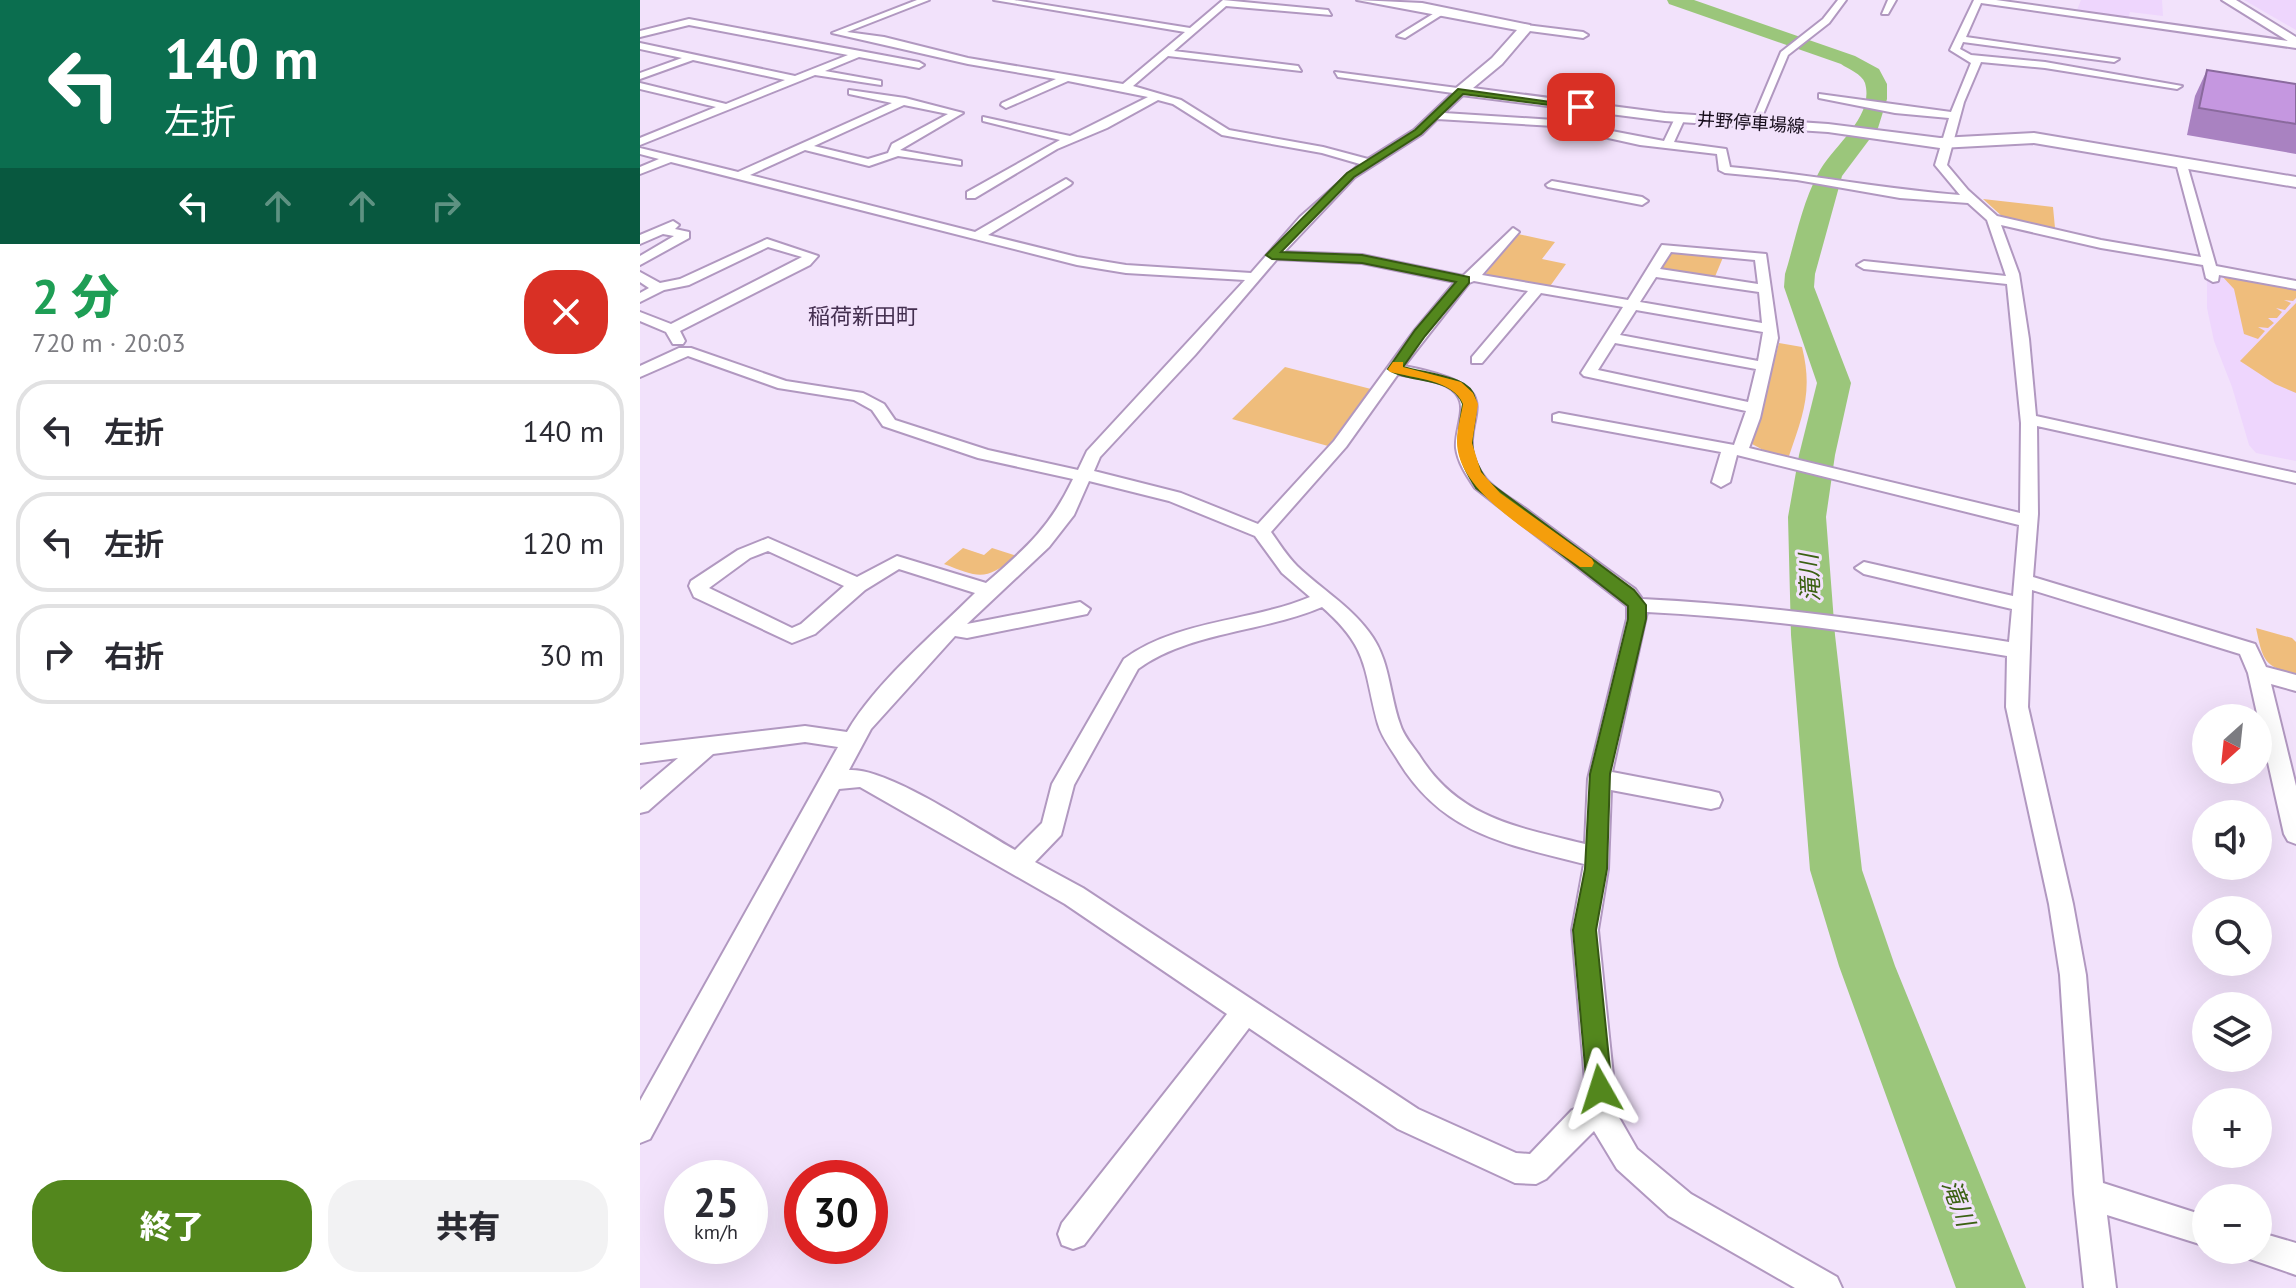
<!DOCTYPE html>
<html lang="ja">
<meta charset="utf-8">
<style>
:root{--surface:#fff;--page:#f2f2f3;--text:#2b2b33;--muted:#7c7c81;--line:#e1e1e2;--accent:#53871d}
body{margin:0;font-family:"PT Sans","Noto Sans JP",sans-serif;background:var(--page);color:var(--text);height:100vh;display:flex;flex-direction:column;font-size:30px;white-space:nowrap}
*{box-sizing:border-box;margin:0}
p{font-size:26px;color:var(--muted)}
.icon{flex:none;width:44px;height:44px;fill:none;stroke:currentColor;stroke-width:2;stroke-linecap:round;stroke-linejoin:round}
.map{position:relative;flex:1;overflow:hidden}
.details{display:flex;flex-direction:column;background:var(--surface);width:640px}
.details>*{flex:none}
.guide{background:#0b6e4f;color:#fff;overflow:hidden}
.needle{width:52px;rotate:207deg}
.controls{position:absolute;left:1552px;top:704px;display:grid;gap:16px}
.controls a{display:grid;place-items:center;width:80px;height:80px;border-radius:50%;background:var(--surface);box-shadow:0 8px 32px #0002;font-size:40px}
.speed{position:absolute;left:24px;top:1160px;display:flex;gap:16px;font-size:40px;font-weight:700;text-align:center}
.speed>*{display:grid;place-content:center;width:104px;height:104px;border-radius:50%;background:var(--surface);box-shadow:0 8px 32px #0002;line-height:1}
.speed small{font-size:20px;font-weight:400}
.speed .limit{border:12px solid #d22;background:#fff;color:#111}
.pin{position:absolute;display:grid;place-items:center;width:68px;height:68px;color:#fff;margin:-34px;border-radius:16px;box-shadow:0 4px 12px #0006}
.me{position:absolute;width:88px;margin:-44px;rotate:354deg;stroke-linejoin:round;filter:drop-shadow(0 0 6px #0008)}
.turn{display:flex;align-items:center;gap:28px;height:168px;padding:0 32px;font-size:36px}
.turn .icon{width:104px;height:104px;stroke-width:2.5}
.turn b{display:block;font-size:56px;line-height:68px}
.lanes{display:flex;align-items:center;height:76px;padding:0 32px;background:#0003;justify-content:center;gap:40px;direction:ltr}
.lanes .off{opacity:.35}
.round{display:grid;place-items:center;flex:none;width:84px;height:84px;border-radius:32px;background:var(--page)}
.overview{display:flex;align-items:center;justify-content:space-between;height:136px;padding:0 32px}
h1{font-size:48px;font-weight:800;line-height:60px;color:#1e9e55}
.button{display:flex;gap:16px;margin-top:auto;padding:16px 32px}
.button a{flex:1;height:92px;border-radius:32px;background:var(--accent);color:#fff;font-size:32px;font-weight:800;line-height:92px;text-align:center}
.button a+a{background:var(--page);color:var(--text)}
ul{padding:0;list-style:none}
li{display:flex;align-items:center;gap:24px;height:100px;margin:0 16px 12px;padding:0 16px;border:4px solid var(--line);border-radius:32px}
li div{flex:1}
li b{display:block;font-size:30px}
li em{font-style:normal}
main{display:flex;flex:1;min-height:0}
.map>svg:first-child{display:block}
.built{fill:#eed6fd}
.green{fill:#efbd7c}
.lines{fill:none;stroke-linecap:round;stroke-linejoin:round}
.river{fill:#9bc67b;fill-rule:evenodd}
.street-casing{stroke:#b198c0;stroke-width:4}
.secondary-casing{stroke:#b198c0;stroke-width:4}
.street{fill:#fff;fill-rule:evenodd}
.secondary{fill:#fff;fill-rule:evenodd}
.wall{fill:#a982c1}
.building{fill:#c597e0;stroke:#8a6a9d;stroke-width:2}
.route{fill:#53871d;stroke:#365813;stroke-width:2}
.slow{fill:#f59e0b}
.labels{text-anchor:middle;stroke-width:6;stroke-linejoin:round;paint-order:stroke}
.far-street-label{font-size:18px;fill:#150c1a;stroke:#f2e2fb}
.far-quarter-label{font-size:22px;fill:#442f50;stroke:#f2e2fb}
.water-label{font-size:24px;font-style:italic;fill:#3b6113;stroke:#f2e2fb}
</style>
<main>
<section class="details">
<div class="guide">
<div class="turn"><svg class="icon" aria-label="left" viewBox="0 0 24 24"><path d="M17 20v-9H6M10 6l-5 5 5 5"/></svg><div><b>140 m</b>左折</div></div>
<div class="lanes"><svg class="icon" aria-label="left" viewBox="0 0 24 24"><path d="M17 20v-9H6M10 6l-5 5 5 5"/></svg><svg class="icon off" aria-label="ahead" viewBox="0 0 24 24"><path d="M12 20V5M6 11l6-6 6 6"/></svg><svg class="icon off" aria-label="ahead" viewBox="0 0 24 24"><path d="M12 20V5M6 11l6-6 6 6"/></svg><svg class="icon off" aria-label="right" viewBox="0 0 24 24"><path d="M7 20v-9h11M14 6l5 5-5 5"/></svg></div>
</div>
<div class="overview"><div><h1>2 分</h1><p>720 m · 20:03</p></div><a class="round" style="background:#d93025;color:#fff"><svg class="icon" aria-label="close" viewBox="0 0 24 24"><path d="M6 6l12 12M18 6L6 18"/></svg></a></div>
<ul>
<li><svg class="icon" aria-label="left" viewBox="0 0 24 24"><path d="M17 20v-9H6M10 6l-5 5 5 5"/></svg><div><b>左折</b></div><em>140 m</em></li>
<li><svg class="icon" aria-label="left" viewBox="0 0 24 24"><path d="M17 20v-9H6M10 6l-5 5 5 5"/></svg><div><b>左折</b></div><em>120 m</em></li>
<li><svg class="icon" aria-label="right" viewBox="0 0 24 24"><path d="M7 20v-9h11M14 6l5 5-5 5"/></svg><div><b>右折</b></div><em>30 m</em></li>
</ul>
<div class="button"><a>終了</a><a>共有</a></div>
</section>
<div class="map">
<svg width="1656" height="1288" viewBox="0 0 1656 1288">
<rect width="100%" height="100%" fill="#f2e2fb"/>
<path class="built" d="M1441 0H1522L1523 16 1490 12 1488 19 1442 13 1437 10Z
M1604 0H1656V30Z
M1567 272 1656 289V461L1616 453 1609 445 1592 387 1574 341 1567 308Z"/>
<path class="green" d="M1343 199 1413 207 1415 228 1364 218Z
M878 234 915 242 902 259 926 264 908 289 843 277Z
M1029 251 1084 255 1074 279 1020 271 1017 267Z
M1581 275 1651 288 1656 291V298L1653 301 1644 300 1651 303 1645 310 1636 308 1642 312 1637 318H1628L1634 323 1628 328 1618 327 1625 331 1618 339 1604 334 1594 289Z
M1656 303V393L1635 384 1600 361Z
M1139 343 1162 347C1173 391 1163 415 1149 456L1125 451 1112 444Z
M645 367 731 389 688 446 592 419Z
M323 548 344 555 352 548 377 556C345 581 340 578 304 564Z
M1616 628 1652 638 1656 642V675C1623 666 1623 660 1616 628Z"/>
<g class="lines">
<path class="river" d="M1027 0H1054L1215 56 1239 69 1247 84V99L1238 128 1202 176 1175 274 1174 287 1211 383 1195 455 1186 517 1195 635 1222 870 1255 966 1386 1288H1316L1199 966 1170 870 1151 635 1148 517 1159 455 1177 383 1144 287 1145 274C1155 242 1162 203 1178 174 1192 146 1235 118 1225 83 1222 74 1208 69 1201 64L1029 4Z"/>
<g class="street-casing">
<path id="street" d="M277 0H289L207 32 244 37 328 58 483 84 545 32 354 0H374L550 28 583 0 688 10 691 15 586 6 534 51 658 66 661 71 528 56 493 86 541 100 589 130 683 147 728 159 774 130 813 93 698 77 695 72 825 89V93L804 113 914 120 1024 141 1035 118 1040 115 1045 118 1034 142 1086 149 1090 167C1167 174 1243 189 1320 195L1295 165 1309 118 1255 113 1179 98V94L1311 112 1331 63 1310 50 1334 0H1356L1656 42V48L1341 3 1326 37 1479 59 1474 62 1323 42 1320 49 1331 55 1405 62 1542 86 1537 89 1405 68 1341 62 1324 102 1307 165 1328 190 1357 216 1461 240 1561 257 1536 163 1546 161 1576 266 1656 281V289L1579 275 1578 281 1573 282 1566 278 1563 265 1461 248 1361 225 1379 274 1389 339 1396 416 1656 473V483L1397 426 1398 514 1393 577 1615 644 1626 667 1656 675V691L1631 684 1656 786V844L1648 841 1644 834 1608 673 1600 654 1392 590 1388 707 1433 904 1446 975 1463 1183 1566 1216V1246L1467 1215 1476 1288H1444L1434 1194 1420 975 1409 904 1366 707 1367 656C1247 636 1129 618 1007 612L972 772 1071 791 1079 793 1082 800 1079 807 1071 809 971 790 968 869 958 930 977 1114 997 1149 1051 1194 1197 1277 1202 1288H1155L1029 1216 977 1169 954 1131 906 1179 896 1184 875 1183 758 1129 609 1028 444 1245 433 1249 422 1245 418 1234 422 1223 587 1014 425 904 220 787 199 789 10 1139 0 1143V1101L198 747 165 742 73 754 8 811 0 813V790L38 758 0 763V745L165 726 207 732C235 683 295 633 335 593L259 569 225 590 175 634 152 643 54 597 49 586 51 581 98 550 128 538 217 577 257 556 346 583C386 548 409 529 433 479L338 458 243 426 232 410 214 400 138 388 48 356 0 377V366L39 348H51L146 381 223 393 244 404 255 420 348 450 438 470 447 451 605 280 486 273 437 265 31 162 0 174V167L19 159 0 154V148L98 172 252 103 209 94V90L265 98 323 113 260 150 321 161V165L258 156 229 166 165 150 110 175 335 232 426 179 432 183 430 185 348 235 437 257 486 265 611 273 660 217 720 164 682 153 582 135 533 104 518 100 467 128 417 149 335 198H327V192L420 140 343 121V117L430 136 508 97 428 81 366 108 361 105 362 103 416 79 328 64 192 33ZM264 105 308 114 252 144 248 153 228 159 174 146ZM797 119 914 126 1000 145 1077 154 1079 170 1085 173 1157 180 1260 198 1328 203 1347 220 1366 276 1224 261 1217 265 1224 269 1367 284 1381 423 1380 513 1109 448 1120 418 1138 338 1126 254 1022 245 988 300 842 275 879 232 873 228 823 276 722 255 644 252 715 177 782 134ZM1031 252 1115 260 1118 284 1020 269ZM637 259 722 263 815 282 775 330 694 441 618 524 541 493 454 471 460 457 555 355ZM1016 277 1119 292 1122 323 1000 302ZM834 281 888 291 832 357V363H842L901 293 983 307 941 373 944 376 1106 411 1094 445 919 413 913 415V421L1081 452 1072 482 1081 487 1090 482 1097 455 1379 525 1373 596 1224 562 1215 568 1224 574 1372 609 1369 642C1246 622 1126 605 1002 599L995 589C960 564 925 538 890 512 877 502 857 492 846 479 799 424 895 391 764 366L829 283ZM996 310 1123 332 1118 361 980 335ZM975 343 1116 369 1108 402 958 370ZM758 374C780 379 824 380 821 411 820 424 815 436 816 448 818 463 827 476 835 488L987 606V619L948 779 945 844C878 827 819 819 779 755 772 745 763 735 760 724 749 693 750 659 729 632 709 605 681 589 657 566 647 556 639 543 631 532L706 447ZM449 481 529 501 615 536 642 573 670 597C611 622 537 620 484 659L412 784 402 823 375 850C338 829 247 767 209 770L231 729 315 636 327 638 447 614 450 609 440 602 327 624 409 547 434 515ZM128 551 204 586 161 624 152 628 69 588 110 558ZM682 607C730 649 723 669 738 724 742 738 752 750 759 762 804 835 867 844 944 864L932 930 947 1104 932 1110 890 1154 876 1153 778 1109 443 888 395 862 421 835 434 785 498 669C548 632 624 632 682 607Z
M1198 0H1206L1189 23 1148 55 1119 124 1110 126 1141 52 1183 19Z
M1248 0H1256L1248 14H1242Z
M801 9 808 11 765 38 757 36Z
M49 19 279 62 284 65 279 68 219 57 185 71 241 81V85L175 75 0 145V138L76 107 0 89V83L86 104 145 80 53 60 0 79V73L42 58 0 49V43L155 76 208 55 49 25 0 37V31Z
M886 25 943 32 948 35 943 38 883 30Z
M912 181 1002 197 1008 201 1002 205 908 187 906 185Z
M33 221 39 225 35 229 49 232V238L0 265V256L34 236 23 234 0 244V235Z
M127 239 178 256 170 265 40 331 45 341 43 344H33L26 332 0 321V312L31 324 162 257 128 247 49 285 24 290 0 302V293L9 288 0 282V272L20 283 40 279Z
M1618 1232 1656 1243V1275L1607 1258 1604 1250H1618Z"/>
</g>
<g class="secondary-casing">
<path id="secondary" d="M717 0 782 3 890 25V31L862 64 833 88 1025 113 1188 124 1300 138 1394 133 1656 177V187L1394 143 1300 148 1188 132 1025 121 821 95 814 91 816 88 852 58 877 30Z
M1582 0H1596L1656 37V46Z"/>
</g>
<use href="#street" class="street"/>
<use href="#secondary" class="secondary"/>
</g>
<path class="wall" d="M1567 70 1656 84V154L1547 135 1555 96Z"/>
<path class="building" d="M1567 70 1656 84V124L1559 108Z"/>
<path class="route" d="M818 89 946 107 941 109 823 94 781 134 714 177 641 252 722 255 829 277V283L785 336 763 367C781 372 801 374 818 381 846 392 833 418 832 441 832 456 839 469 847 481L994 590 1006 605V619L970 774 967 869 956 930 972 1089 969 1098 960 1101 951 1098 947 1089 933 930 945 869 950 774 988 619V606L836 488C814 454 817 441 823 404 813 375 769 384 748 369L775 330 816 282 722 263 632 259 626 255 707 173 775 130Z"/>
<path class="slow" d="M753 362H763V367L821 382 833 393 838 404 832 443 841 472 860 493 952 559 954 563 952 567H940C902 539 816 493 817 441 817 429 821 416 823 404 814 380 773 378 750 372L748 369Z"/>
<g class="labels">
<g class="far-street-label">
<text transform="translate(1111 123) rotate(4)" y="6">井野停車場線</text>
</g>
<g class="far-quarter-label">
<text x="223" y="324">稲荷新田町</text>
</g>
<g class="water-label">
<text transform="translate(1170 578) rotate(-93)" y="8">滝川</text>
<text transform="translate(1318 1203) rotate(69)" y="8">滝川</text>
</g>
</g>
</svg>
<div class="controls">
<a><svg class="needle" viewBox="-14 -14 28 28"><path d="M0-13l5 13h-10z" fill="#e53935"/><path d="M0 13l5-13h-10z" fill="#7c7c81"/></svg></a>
<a><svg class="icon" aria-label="sound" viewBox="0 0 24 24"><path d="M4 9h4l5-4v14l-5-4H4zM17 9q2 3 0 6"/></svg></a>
<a><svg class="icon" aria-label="search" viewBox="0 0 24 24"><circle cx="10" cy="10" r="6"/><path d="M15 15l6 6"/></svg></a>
<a><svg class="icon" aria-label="layers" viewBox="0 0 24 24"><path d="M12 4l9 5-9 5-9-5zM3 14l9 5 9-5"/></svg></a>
<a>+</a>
<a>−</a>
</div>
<div class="speed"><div>25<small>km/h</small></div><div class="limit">30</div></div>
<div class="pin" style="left:941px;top:107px;background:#d93025"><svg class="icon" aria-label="arrive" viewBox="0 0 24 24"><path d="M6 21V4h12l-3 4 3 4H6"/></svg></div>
<svg class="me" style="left:960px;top:1089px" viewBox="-20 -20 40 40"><path d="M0-17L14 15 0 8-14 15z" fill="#53871d" stroke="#fff" stroke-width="4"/></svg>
</div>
</main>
